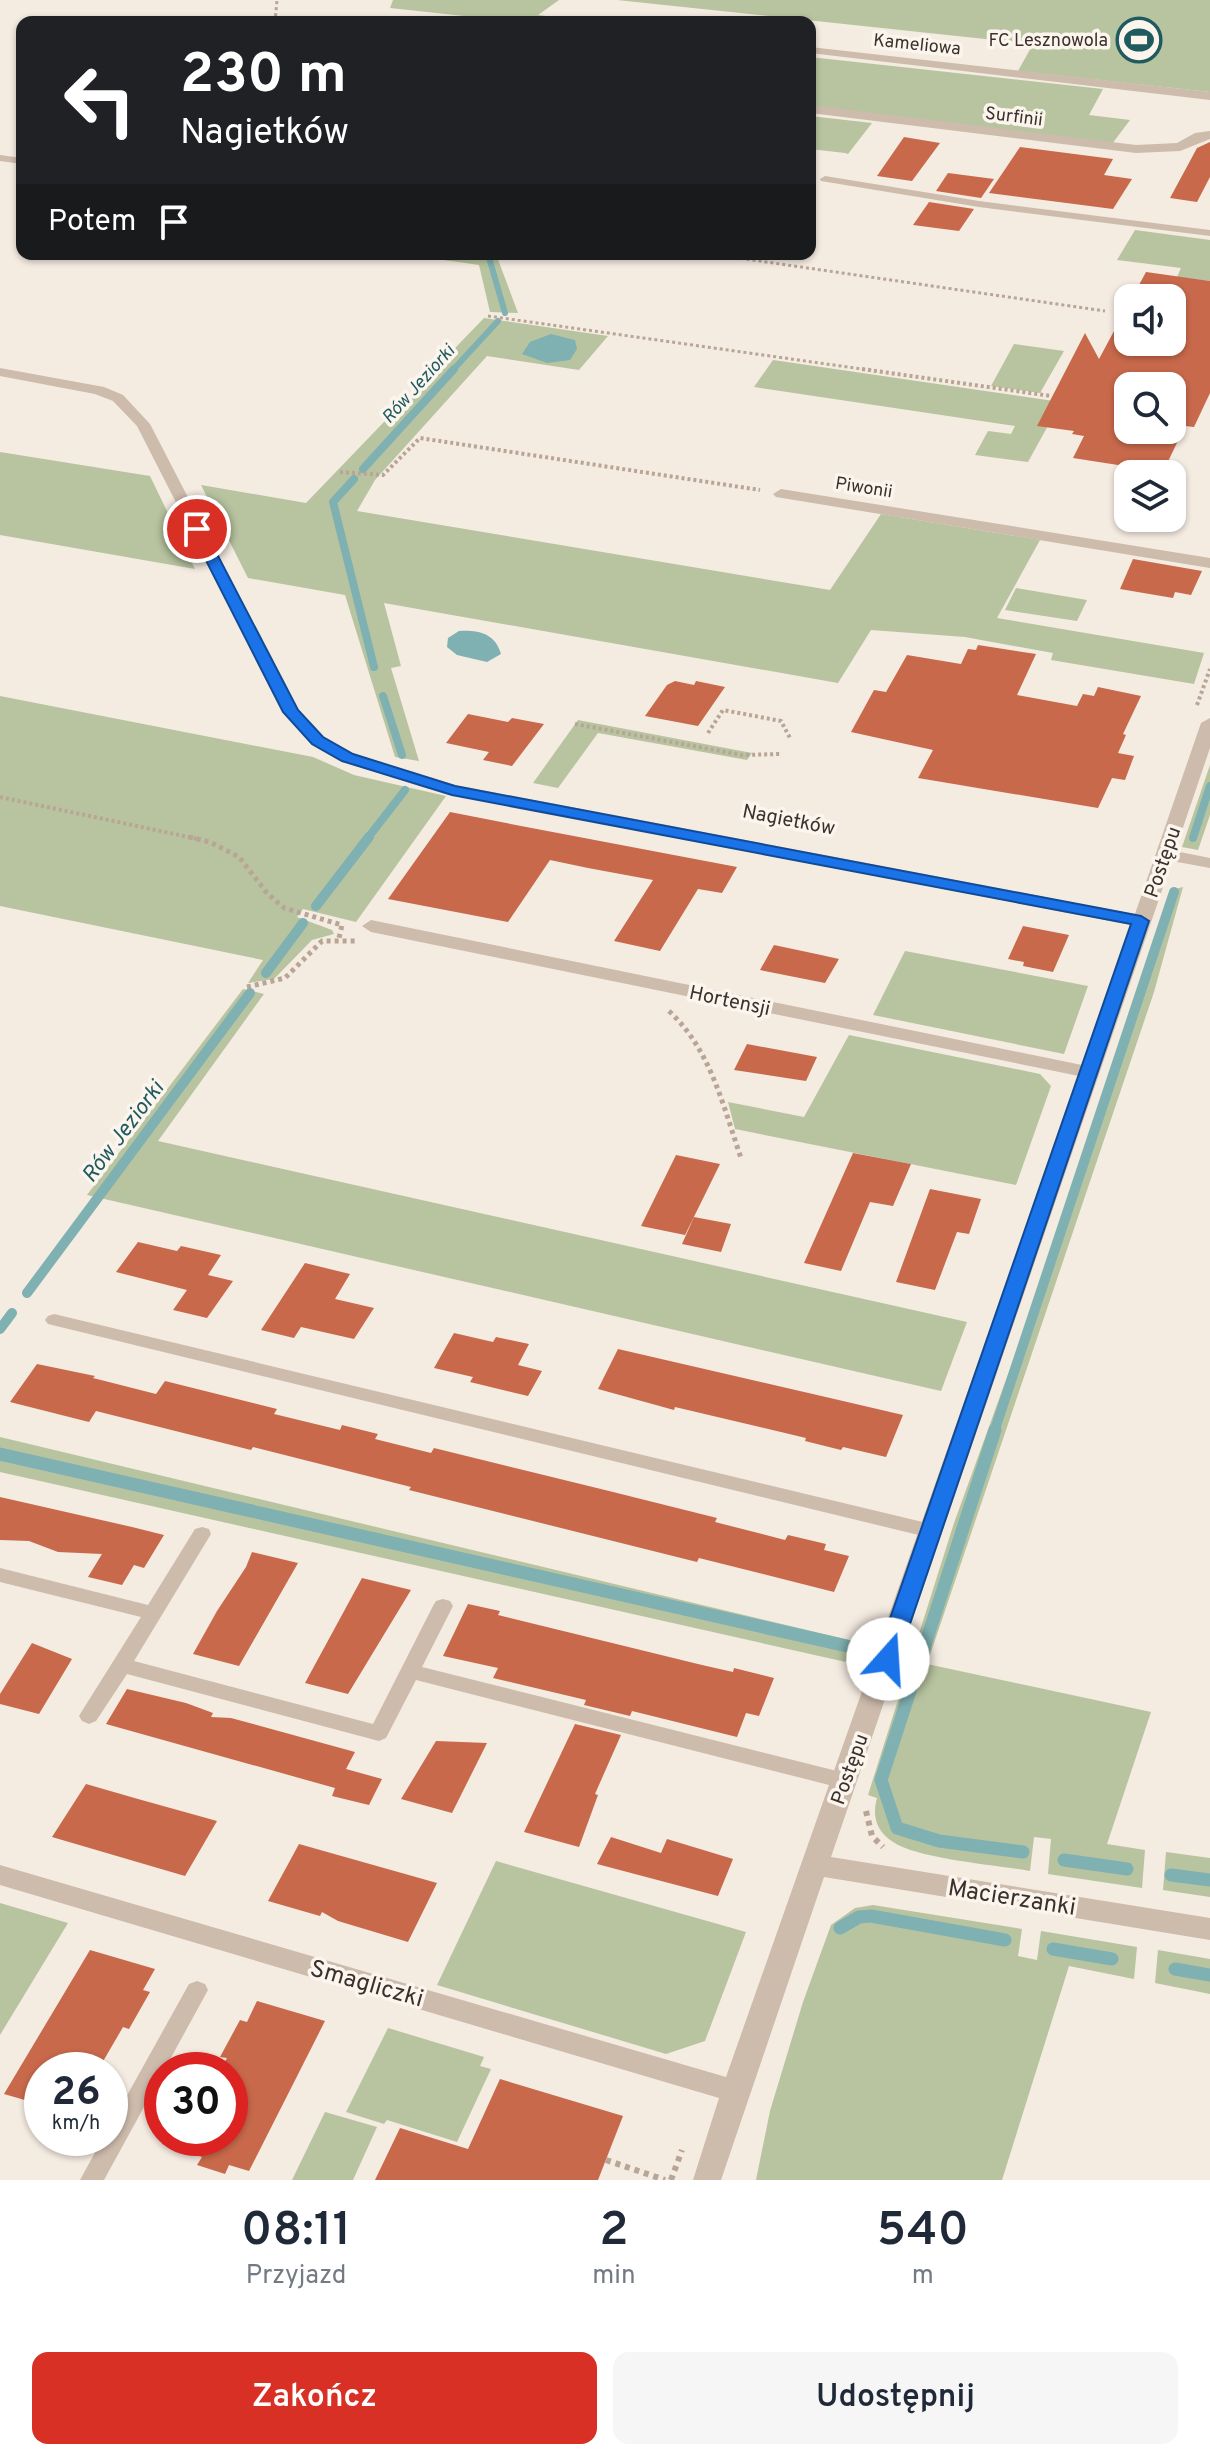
<!DOCTYPE html>
<html lang="pl">
<meta charset="utf-8">
<style>
:root{--surface:#fff;--page:#f6f6f7;--text:#1f2937;--muted:#747a83;--accent:#d93025}
body{margin:0;font-family:Overpass,sans-serif;background:var(--page);color:var(--text);height:100vh;display:flex;flex-direction:column;font-size:30px;white-space:nowrap}
*{box-sizing:border-box;margin:0}
p{font-size:26px;color:var(--muted)}
.icon{flex:none;width:44px;height:44px;fill:none;stroke:currentColor;stroke-width:2;stroke-linecap:round;stroke-linejoin:round}
.map{position:relative;height:2180px;overflow:hidden}
.details{display:flex;flex-direction:column;background:var(--surface);flex:1}
.details>*{flex:none}
.guide{position:absolute;left:16px;top:16px;width:800px;height:244px;border-radius:16px;box-shadow:0 2px 6px #0004;background:#202124;color:#fff;overflow:hidden}
.controls{position:absolute;left:1114px;top:284px;display:grid;gap:16px}
.controls a{display:grid;place-items:center;width:72px;height:72px;border-radius:16px;background:var(--surface);box-shadow:0 2px 6px #0004;font-size:40px}
.speed{position:absolute;left:24px;top:2052px;display:flex;gap:16px;font-size:40px;font-weight:700;text-align:center}
.speed>*{display:grid;place-content:center;width:104px;height:104px;border-radius:50%;background:var(--surface);box-shadow:0 2px 6px #0004;line-height:1}
.speed small{font-size:20px;font-weight:400}
.speed .limit{border:12px solid #d22;background:#fff;color:#111}
.pin{position:absolute;display:grid;place-items:center;width:68px;height:68px;color:#fff;margin:-34px;border:4px solid #fff;border-radius:50%;box-shadow:0 2px 8px #0007}
.me{position:absolute;width:88px;margin:-44px;rotate:19deg;stroke-linejoin:round;filter:drop-shadow(0 0 6px #0008)}
.turn{display:flex;align-items:center;gap:28px;height:168px;padding:0 32px;font-size:36px}
.turn .icon{width:104px;height:104px;stroke-width:2.5}
.turn b{display:block;font-size:56px;line-height:68px}
.then{display:flex;align-items:center;height:76px;padding:0 32px;background:#0003;gap:16px;font-size:30px}
.eta{display:flex;justify-content:space-evenly;align-items:center;height:136px;text-align:center}
.eta b{font-size:48px;font-weight:600;line-height:56px}
.action{display:flex;gap:16px;margin-top:auto;padding:16px 32px}
.action a{flex:1;height:92px;border-radius:16px;background:var(--accent);color:#fff;font-size:32px;font-weight:600;line-height:92px;text-align:center}
.action a+a{background:var(--page);color:var(--text)}
.map>svg:first-child{display:block}
.green{fill:#b8c4a0}
.water{fill:#7fb0b2}
.lines{fill:none;stroke-linecap:round;stroke-linejoin:round}
.stream-far3{stroke:#7fb0b2;stroke-width:6}
.stream-far2{stroke:#7fb0b2;stroke-width:8}
.stream-far1{stroke:#7fb0b2;stroke-width:10}
.stream{stroke:#7fb0b2;stroke-width:13}
.building{fill:#c8694b;fill-rule:evenodd}
.path-far3{stroke:#b9a596;stroke-width:3;stroke-dasharray:3 3;stroke-linecap:butt}
.path-far2{stroke:#b9a596;stroke-width:4;stroke-dasharray:3 3;stroke-linecap:butt}
.path-far1{stroke:#b9a596;stroke-width:5;stroke-dasharray:4 4;stroke-linecap:butt}
.path{stroke:#b9a596;stroke-width:6;stroke-dasharray:5 5;stroke-linecap:butt}
.lane{fill:#cdbbac;fill-rule:evenodd}
.street{fill:#cdbbac;fill-rule:evenodd}
.route{fill:#1a73e8;stroke:#114b97;stroke-width:2}
.labels{text-anchor:middle;stroke-width:7;stroke-linejoin:round;paint-order:stroke}
.far-poi-label{font-size:18px;fill:#3b302b;stroke:#fbf5ee;text-anchor:end}
.far-street-label{font-size:18px;fill:#3b302b;stroke:#fbf5ee}
.far-water-label{font-size:18px;font-style:italic;fill:#1f5a5e;stroke:#fbf5ee}
.street-label{font-size:20px;fill:#3b302b;stroke:#fbf5ee}
.water-label{font-size:22px;font-style:italic;fill:#1f5a5e;stroke:#fbf5ee}
.near-street-label{font-size:24px;fill:#3b302b;stroke:#fbf5ee}
</style>
<div class="map">
<svg width="1210" height="2180" viewBox="0 0 1210 2180">
<rect width="100%" height="100%" fill="#f4ebe1"/>
<path class="green" d="M393 0H559L538 15 570 19 566 22H520L390 8Z
M617 0H1210V92L1018 71 1033 44Z
M810 57 1103 89 1089 115 1130 120 1112 144 810 106Z
M810 116 872 123 848 154 845 153 810 149Z
M1135 230 1210 240V281L1177 277 1181 268 1117 260Z
M402 254H496L518 313 490 312 479 265Z
M484 318 608 336 579 370 487 356 375 480 357 511 830 590 881 514 1040 540 997 618 1204 653 1194 684 1051 660 1053 653 965 637 871 630 838 683 384 603 401 666 391 668 419 761 395 757 345 595 248 578 201 485 306 503Z
M1014 344 1064 351 1040 393 991 386Z
M773 360 1061 402 1028 462 975 455 988 431 1011 434 1015 426 754 387Z
M0 452 150 476 195 569 0 535Z
M1016 588 1087 600 1077 621 1005 610Z
M0 696 313 757 354 775 446 796 356 922 303 909 297 917 332 930 334 934 312 940 274 979 248 983 263 960 0 906Z
M578 720 752 753 747 760 598 733 558 788 533 783Z
M1210 765V815L1198 850 1182 847Z
M1183 887 1154 992 927 1664 1151 1712 1107 1844 1145 1850 1142 1888 1048 1874 1051 1839 1034 1837 1030 1871C997 1865 918 1859 893 1842 876 1831 872 1816 877 1798L868 1795 954 1523 1019 1344 1171 890Z
M905 951 1088 986 1064 1054 873 1015Z
M243 989 264 994 158 1141 967 1322 941 1391 87 1195Z
M849 1035 1040 1074 1051 1086 1016 1185 735 1129 728 1102 804 1117Z
M0 1437 853 1641 846 1662 0 1472Z
M1166 1852 1210 1858V1897L1163 1890Z
M496 1861 746 1932 705 2041 666 2054 437 1985Z
M0 1903 68 1923 0 2035Z
M873 1905 1022 1929 1018 1956 1037 1960 1041 1931 1137 1947 1134 1979 1069 1966 1002 2180H756L770 2111 803 2002 831 1925 855 1908Z
M1158 1950 1210 1959V1994L1155 1983Z
M388 2028 484 2057 480 2066 491 2069 457 2142 387 2120 384 2124 346 2112Z
M325 2112 377 2127 353 2180H292Z"/>
<path class="water" d="M551 334 575 340 577 349 570 360 547 363 522 354 530 342Z
M459 631C478 630 495 633 501 654L487 662 457 655 447 647 448 638Z"/>
<g class="lines">
<path class="stream-far3" d="M488 254 505 313
M452 371 498 321"/>
<path class="stream-far2" d="M363 469 454 369
M354 479 333 502 374 667
M383 696 402 755
M1193 838 1210 786
M367 839 405 790"/>
<path class="stream-far1" d="M316 906 369 837
M266 973 303 923
M27 1293 250 993
M0 1329 12 1313
M994 1432 1174 892"/>
<path class="stream" d="M995 1430 881 1780 897 1828 939 1841 1023 1852
M0 1454 847 1646
M1064 1860 1127 1869
M1171 1875 1210 1880
M840 1928 859 1917 871 1916 1005 1940
M1053 1949 1112 1959
M1175 1969 1210 1975"/>
</g>
<path class="building" d="M904 137 940 143 912 181 877 176Z
M1210 142V177L1197 202 1170 198 1197 148Z
M1020 147 1113 159 1104 175 1132 179 1113 209 989 193Z
M948 173 994 179 981 198 936 191Z
M929 202 974 209 959 231 913 225Z
M1146 272 1210 281V393L1194 427 1185 426 1163 472 1073 458 1084 436 1072 434 1074 431 1037 426 1085 333 1099 359 1128 305V342H1172V298H1132ZM1128 386H1172V430H1128Z
M1133 559 1202 571 1191 595 1175 592 1173 598 1120 589Z
M978 645 1036 654 1017 695 1077 706 1083 694 1094 696 1098 687 1141 696 1123 734 1126 735 1118 753 1134 756 1125 780 1112 778 1098 808 918 778 933 750 851 732 874 690 886 692 907 655 961 664 968 649 976 650Z
M675 681 694 685 696 681 725 687 698 726 645 716 667 685Z
M468 714 508 722 512 718 544 724 512 766 483 760 489 752 446 743Z
M450 812 521 826 737 867 722 893 698 889 660 951 614 941 653 880 588 868 550 860 508 922 388 899Z
M1023 926 1069 935 1053 972 1023 966 1024 962 1008 959Z
M774 945 821 955 839 959 825 983 760 970Z
M747 1044 817 1057 806 1081 734 1070Z
M853 1153 911 1164 893 1206 870 1202 841 1271 804 1263Z
M676 1155 720 1164 685 1235 641 1226Z
M930 1189 981 1199 969 1234 957 1232 935 1290 896 1282Z
M694 1217 731 1224 721 1252 682 1244Z
M138 1242 177 1251 181 1246 221 1255 208 1275 233 1281 207 1318 173 1310 187 1290 116 1272Z
M305 1263 350 1274 335 1299 374 1308 354 1339 301 1327 294 1338 261 1330Z
M454 1333 493 1342 496 1337 529 1344 518 1365 542 1371 528 1396 470 1382 473 1377 434 1368Z
M618 1349 843 1401 903 1415 886 1457 843 1447 841 1450 805 1441 806 1438 675 1407 674 1410 598 1389Z
M37 1364 95 1376 93 1378 156 1394 165 1381 277 1409 274 1414 340 1430 342 1425 378 1434 375 1439 431 1453 434 1448 605 1490 717 1518 715 1522 785 1540 788 1535 826 1544 824 1550 849 1556 834 1592 699 1558 697 1562 409 1490 411 1487 253 1447 251 1450 96 1411 89 1422 10 1402Z
M0 1497 132 1527 164 1535 144 1568 134 1565 122 1585 88 1577 102 1554 58 1552 29 1541 0 1540Z
M252 1552 298 1563 239 1666 193 1654 217 1611 246 1567Z
M362 1578 411 1590 348 1694 305 1683Z
M468 1604 500 1611 498 1615 702 1665 733 1672 734 1668 774 1678 759 1716 746 1713 737 1737 632 1711 630 1716 584 1705 586 1700 493 1678 498 1668 443 1656Z
M32 1643 72 1659 39 1714 0 1704V1694Z
M127 1689 186 1703 213 1713 211 1717 231 1718 355 1752 346 1769 382 1779 369 1805 332 1796 335 1788 106 1724Z
M575 1724 621 1735 595 1794 598 1795 579 1847 524 1832Z
M436 1741 487 1743 452 1813 401 1799Z
M86 1784 138 1799 217 1821 185 1876 52 1837Z
M611 1837 661 1853 667 1839 733 1859 718 1896 597 1864Z
M299 1844 437 1883 408 1942 338 1921 322 1912 320 1916 268 1901Z
M90 1950 155 1969 143 1990 150 1992 129 2029 123 2027 98 2070H42V2105L4 2094Z
M257 2001 325 2021 249 2171 229 2165 225 2174 197 2165 202 2157 162 2144V2138H230V2070H220L227 2058 220 2057 240 2020 247 2022Z
M500 2079 623 2116 598 2180H375L400 2128 468 2149Z"/>
<g class="lines">
<path class="path-far3" d="M275 22 277 0
M711 254 1105 311
M488 316 876 371"/>
<path class="path-far2" d="M862 369 1051 396
M340 472 383 475 420 438 760 490
M1197 705 1210 669
M575 724 742 755 780 754
M708 733 723 710 781 721 790 738
M0 797 198 839"/>
<path class="path-far1" d="M189 837 210 842 239 857 267 893 284 908 342 925 339 938
M247 987 285 978 322 941H356
M669 1011C711 1050 723 1106 741 1158"/>
<path class="path" d="M866 1811 872 1836 883 1847
M606 2160 665 2180
M671 2180 682 2150"/>
<path class="lane" d="M0 155 22 158V164L0 161Z
M825 176 979 201 1210 230V236L979 207 821 181 820 179Z
M54 1314 931 1524 938 1526 940 1531 938 1536 931 1538 48 1324 45 1320 48 1316Z
M202 1527 209 1529 211 1534 134 1661 373 1724 433 1606 436 1601 443 1599 450 1601 453 1606 422 1667 845 1773 852 1775 855 1781 852 1787 845 1789 416 1680 386 1738 379 1741 127 1674 96 1721 89 1724 82 1721 79 1716 82 1711 141 1617 0 1582V1568L148 1605 195 1529Z
M197 1981 205 1984 208 1990 104 2180H80L103 2138H110V2126L189 1984Z"/>
<path class="street" d="M810 47 1210 92V100L810 53Z
M810 105 1136 145 1177 143 1195 133 1210 131V139L1180 151 1136 153 810 113Z
M0 368 104 387 123 395 150 424 298 710 324 737 354 754 455 785 1135 914 1201 723 1210 718V748L1175 851 1210 858V868L1172 861 831 1857 1210 1918V1940L824 1877 721 2180H693L719 2098 0 1885V1865L726 2077 1079 1076 371 932 362 926 371 920 1082 1065 1131 925 452 795 342 762 312 745 283 712 137 426 113 401 95 394 0 376Z
M781 489 1210 558V568L776 497 773 494Z"/>
</g>
<path class="route" d="M197 525 204 529 298 710 323 737 353 754 455 786 1141 916 1149 921 896 1665 888 1668 880 1665 876 1659 1131 924 452 795 342 761 312 744 283 712 190 529Z"/>
<defs>
<g id="stadium-ring" transform="scale(2.3)"><circle r="9.5" fill="#fbf5ee" stroke="#1f5a5e" stroke-width="1.5"/><path d="M0-5a6.5 5 0 1 0 0 10a6.5 5 0 1 0 0-10ZM-3.5-1.8h7v3.6h-7Z" fill="#1f5a5e"/></g>
</defs>
<g fill-rule="evenodd">
<use href="#stadium-ring" x="1139" y="40"/>
</g>
<g class="labels">
<g class="far-poi-label">
<text x="1108" y="46">FC Lesznowola</text>
</g>
<g class="far-street-label">
<text transform="translate(917 44) rotate(6)" y="6">Kameliowa</text>
<text transform="translate(1014 116) rotate(7)" y="6">Surfinii</text>
<text transform="translate(864 487) rotate(9)" y="6">Piwonii</text>
</g>
<g class="far-water-label">
<text transform="translate(418 384) rotate(-48)" y="6">Rów Jeziorki</text>
</g>
<g class="street-label">
<text transform="translate(789 819) rotate(11)" y="7">Nagietków</text>
<text transform="translate(1162 862) rotate(-71)" y="7">Postępu</text>
<text transform="translate(730 1000) rotate(12)" y="7">Hortensji</text>
<text transform="translate(849 1769) rotate(-70)" y="7">Postępu</text>
</g>
<g class="water-label">
<text transform="translate(122 1131) rotate(-53)" y="8">Rów Jeziorki</text>
</g>
<g class="near-street-label">
<text transform="translate(1012 1897) rotate(9)" y="8">Macierzanki</text>
<text transform="translate(367 1983) rotate(16)" y="8">Smagliczki</text>
</g>
</g>
</svg>
<div class="controls">
<a><svg class="icon" aria-label="sound" viewBox="0 0 24 24"><path d="M4 9h4l5-4v14l-5-4H4zM17 9q2 3 0 6"/></svg></a>
<a><svg class="icon" aria-label="search" viewBox="0 0 24 24"><circle cx="10" cy="10" r="6"/><path d="M15 15l6 6"/></svg></a>
<a><svg class="icon" aria-label="layers" viewBox="0 0 24 24"><path d="M12 4l9 5-9 5-9-5zM3 14l9 5 9-5"/></svg></a>
</div>
<div class="speed"><div>26<small>km/h</small></div><div class="limit">30</div></div>
<div class="pin" style="left:197px;top:529px;background:#d93025"><svg class="icon" aria-label="arrive" viewBox="0 0 24 24"><path d="M6 21V4h12l-3 4 3 4H6"/></svg></div>
<svg class="me" style="left:888px;top:1659px" viewBox="-20 -20 40 40"><circle r="19" fill="#fff"/><path d="M0-13L10 11 0 6-10 11z" fill="#1a73e8"/></svg>
<div class="guide">
<div class="turn"><svg class="icon" aria-label="left" viewBox="0 0 24 24"><path d="M17 20v-9H6M10 6l-5 5 5 5"/></svg><div><b>230 m</b>Nagietków</div></div>
<div class="then">Potem<svg class="icon" aria-label="arrive" viewBox="0 0 24 24"><path d="M6 21V4h12l-3 4 3 4H6"/></svg></div>
</div>
</div>
<section class="details">
<div class="eta">
<div><b>08:11</b><p>Przyjazd</p></div>
<div><b>2</b><p>min</p></div>
<div><b>540</b><p>m</p></div>
</div>
<div class="action"><a>Zakończ</a><a>Udostępnij</a></div>
</section>
